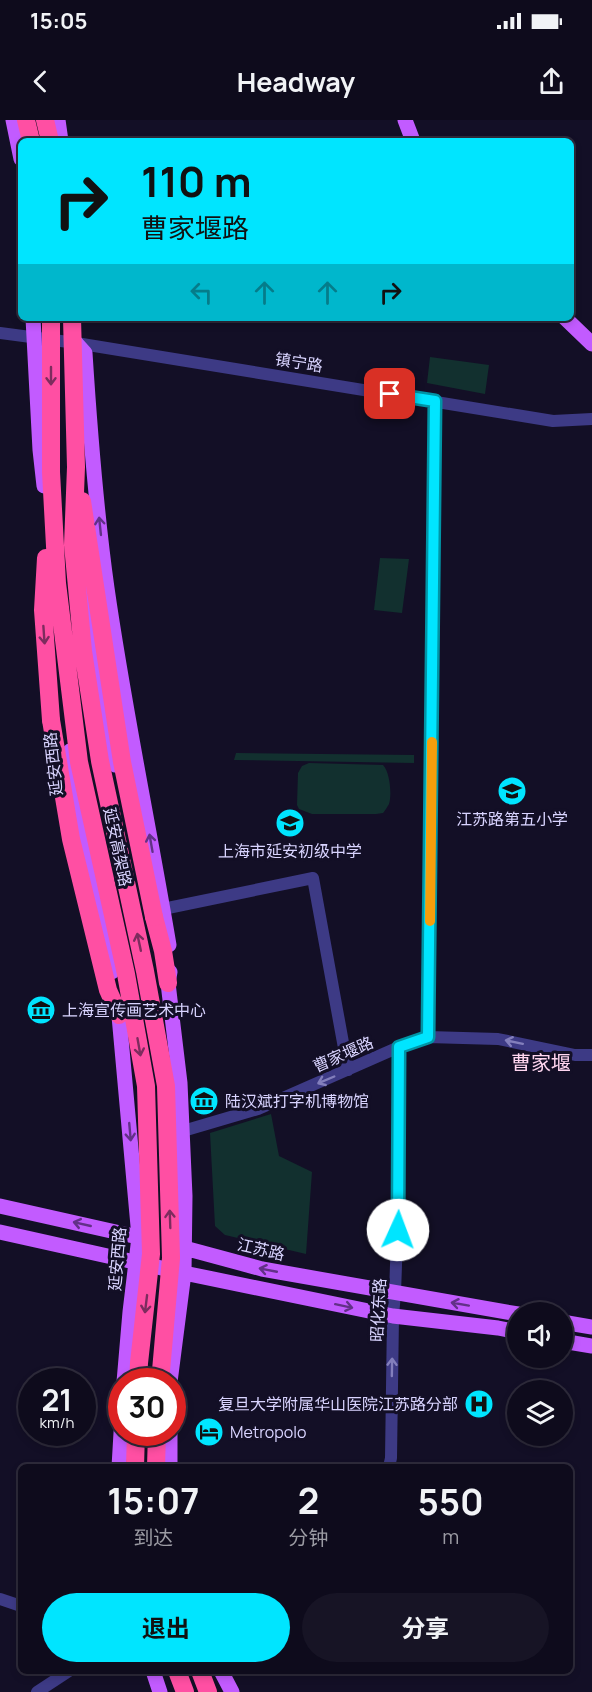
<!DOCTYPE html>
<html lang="zh">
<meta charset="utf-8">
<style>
:root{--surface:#0e0b1c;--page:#171425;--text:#f1f3f6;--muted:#9b9ba3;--line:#2e2b3b;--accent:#00e5ff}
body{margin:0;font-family:Manrope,"Noto Sans SC",sans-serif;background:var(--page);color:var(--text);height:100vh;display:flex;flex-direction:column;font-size:22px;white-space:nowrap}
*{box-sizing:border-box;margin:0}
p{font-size:20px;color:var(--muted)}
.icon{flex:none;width:33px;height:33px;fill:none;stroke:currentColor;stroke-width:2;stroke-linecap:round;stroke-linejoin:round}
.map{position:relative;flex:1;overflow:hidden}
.side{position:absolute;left:18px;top:1344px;width:555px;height:210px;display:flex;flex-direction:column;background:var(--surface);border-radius:9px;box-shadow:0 3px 9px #0003,0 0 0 2px var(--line)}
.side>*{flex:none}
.hud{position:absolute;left:18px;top:18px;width:556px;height:183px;border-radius:9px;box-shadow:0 3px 9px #0003,0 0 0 2px var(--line);background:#00e5ff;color:#111;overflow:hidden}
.buttons{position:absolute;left:507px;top:1182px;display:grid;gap:12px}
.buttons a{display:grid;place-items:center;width:66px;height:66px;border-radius:50%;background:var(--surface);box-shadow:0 3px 9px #0003,0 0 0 2px var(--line);font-size:30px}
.speed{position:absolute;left:18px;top:1248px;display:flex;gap:12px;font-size:30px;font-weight:700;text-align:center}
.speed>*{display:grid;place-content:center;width:78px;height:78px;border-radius:50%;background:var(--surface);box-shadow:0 3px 9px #0003,0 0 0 2px var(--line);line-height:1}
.speed small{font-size:15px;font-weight:400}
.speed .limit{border:9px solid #d22;background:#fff;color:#111}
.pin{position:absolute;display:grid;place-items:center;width:51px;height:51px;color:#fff;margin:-26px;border-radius:12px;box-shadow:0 3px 9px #0006}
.me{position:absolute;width:66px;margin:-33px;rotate:2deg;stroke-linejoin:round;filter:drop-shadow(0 0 4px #0008)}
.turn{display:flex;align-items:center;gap:21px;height:126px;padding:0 24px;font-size:27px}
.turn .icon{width:78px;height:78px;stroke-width:2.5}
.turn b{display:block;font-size:42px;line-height:51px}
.lanes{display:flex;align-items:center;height:57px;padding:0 24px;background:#0003;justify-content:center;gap:30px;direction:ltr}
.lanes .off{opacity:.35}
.eta{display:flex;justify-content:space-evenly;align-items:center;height:102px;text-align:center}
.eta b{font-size:36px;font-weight:700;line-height:42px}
.primary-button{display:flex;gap:12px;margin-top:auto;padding:12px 24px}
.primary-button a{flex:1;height:69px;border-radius:36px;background:var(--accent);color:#111;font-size:24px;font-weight:700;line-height:69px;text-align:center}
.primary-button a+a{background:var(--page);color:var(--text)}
.status{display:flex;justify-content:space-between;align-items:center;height:42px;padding:0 30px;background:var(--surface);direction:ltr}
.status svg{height:16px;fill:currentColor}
header{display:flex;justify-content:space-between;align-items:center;height:78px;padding:0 24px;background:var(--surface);font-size:27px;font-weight:700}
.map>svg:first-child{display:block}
.green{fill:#12302f}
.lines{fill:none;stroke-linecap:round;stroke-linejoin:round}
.minor{stroke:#3d3a85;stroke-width:12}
.major{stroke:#c25bff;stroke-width:15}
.highway{stroke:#ff4fa3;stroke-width:18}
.highway-bridge{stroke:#ff4fa3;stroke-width:18}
.oneway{stroke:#7d2c5e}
.oneway2{stroke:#623188}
.oneway3{stroke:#837fbc}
.route-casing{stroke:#0095a6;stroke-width:15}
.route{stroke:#00e5ff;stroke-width:10}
.slow{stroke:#f59e0b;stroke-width:10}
.labels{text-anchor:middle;stroke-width:6;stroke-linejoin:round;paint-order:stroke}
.street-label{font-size:16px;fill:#d9d4ff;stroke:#130f26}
.poi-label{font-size:16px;fill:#d9d4ff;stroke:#130f26;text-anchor:start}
.quarter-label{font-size:20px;fill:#ffd6f0;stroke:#130f26}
</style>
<div class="status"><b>15:05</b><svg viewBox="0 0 49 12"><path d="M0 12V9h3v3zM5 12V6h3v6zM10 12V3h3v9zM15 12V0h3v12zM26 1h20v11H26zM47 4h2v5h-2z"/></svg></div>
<header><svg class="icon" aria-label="back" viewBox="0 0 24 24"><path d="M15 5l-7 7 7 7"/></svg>Headway<svg class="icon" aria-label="share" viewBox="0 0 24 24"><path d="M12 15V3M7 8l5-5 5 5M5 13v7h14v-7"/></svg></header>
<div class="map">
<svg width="592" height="1572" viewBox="0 0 592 1572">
<rect width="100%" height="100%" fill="#130f26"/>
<path class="green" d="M430 237 489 245 485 274 427 263Z
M380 438 409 439 402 493 374 490Z
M236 633 414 635V643L234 640Z
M309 643 383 645C390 652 392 675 389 684 388 686 384 692 383 693L376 694H312L299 689 297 685 298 653 302 646Z
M271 994 279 1036 312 1052 306 1134 225 1115 215 1106 210 1013Z"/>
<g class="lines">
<path class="minor" d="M0 213 76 223 553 301 592 299
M163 789 313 758 348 950
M428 917 435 281
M183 1011 258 989 399 927 428 917 498 919 575 935H592
M389 1347 391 1338 393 1196 395 1173 398 1089 399 927
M0 1479 21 1486
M37 1572 69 1551"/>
<path class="major" d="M13 0 21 39
M58 0 61 21
M405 0 413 21
M33 198 40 330 44 366
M565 198 592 224
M76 223 85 233C90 311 96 390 107 468 124 587 149 706 169 825
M85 456 96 561 115 645
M70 631 74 671 112 852
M170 852 168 863 180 963 185 1076 184 1153 170 1262
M118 885 139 1117 130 1192 124 1262
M0 1086 147 1119
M0 1112 184 1153 393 1196 498 1208 518 1212
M177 1126 262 1149 518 1194
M562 1202 592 1207
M562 1221 592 1226
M170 1312V1347
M119 1347 122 1296
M153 1551 160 1572
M221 1551 232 1572"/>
<path class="highway" d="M26 0 31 21
M45 0 50 21
M51 600 71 719 108 870 119 895
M154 797 163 831 168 863
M135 1347 136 1312
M156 1347 157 1312
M177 1551 185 1572
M200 1551 208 1572"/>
<path class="highway-bridge" d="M51 198V352L57 463 79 642 126 854 146 966 151 1134 139 1243 138 1262
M72 198 76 347 73 425 83 531 100 641 145 851 166 966 171 1138 160 1262
M82 381 122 642 154 797
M46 438 43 490 51 600"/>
</g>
<defs><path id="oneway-shaft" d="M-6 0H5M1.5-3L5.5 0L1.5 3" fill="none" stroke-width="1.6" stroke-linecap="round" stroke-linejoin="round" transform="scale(1.5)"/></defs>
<g class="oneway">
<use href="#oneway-shaft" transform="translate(51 256) rotate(90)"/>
<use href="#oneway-shaft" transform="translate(44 515) rotate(86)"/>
<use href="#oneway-shaft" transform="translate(139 822) rotate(-102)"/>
<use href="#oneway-shaft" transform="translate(139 927) rotate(80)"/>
<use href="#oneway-shaft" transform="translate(170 1099) rotate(-92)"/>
<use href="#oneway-shaft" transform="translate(146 1184) rotate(97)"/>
</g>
<g class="oneway2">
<use href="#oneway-shaft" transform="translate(100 406) rotate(-96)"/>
<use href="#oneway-shaft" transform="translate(151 723) rotate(-100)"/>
<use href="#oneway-shaft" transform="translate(130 1012) rotate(85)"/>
<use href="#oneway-shaft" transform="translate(82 1104) rotate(-167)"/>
<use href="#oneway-shaft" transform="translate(268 1150) rotate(-169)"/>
<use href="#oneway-shaft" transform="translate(460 1184) rotate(-170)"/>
<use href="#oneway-shaft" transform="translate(344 1186) rotate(12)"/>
</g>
<g class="oneway3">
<use href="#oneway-shaft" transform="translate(514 922) rotate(-168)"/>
<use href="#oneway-shaft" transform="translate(326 960) rotate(157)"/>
<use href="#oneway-shaft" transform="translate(392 1247) rotate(-89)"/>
</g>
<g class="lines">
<g class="route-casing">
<path id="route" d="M390 274 435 281 428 917 399 927 398 1110"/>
</g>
<use href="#route" class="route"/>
<path class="slow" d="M430 801 432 622"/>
</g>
<defs>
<g id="school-disc" transform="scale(1.5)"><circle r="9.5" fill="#00e5ff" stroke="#130f26"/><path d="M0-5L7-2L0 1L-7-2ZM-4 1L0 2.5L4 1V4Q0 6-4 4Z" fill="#111"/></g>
<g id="museum-disc" transform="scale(1.5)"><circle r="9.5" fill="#00e5ff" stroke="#130f26"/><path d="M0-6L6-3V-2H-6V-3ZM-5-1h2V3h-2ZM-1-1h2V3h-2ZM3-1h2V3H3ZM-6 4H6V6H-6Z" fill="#111"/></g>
<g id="hospital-disc" transform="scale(1.5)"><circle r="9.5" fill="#00e5ff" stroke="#130f26"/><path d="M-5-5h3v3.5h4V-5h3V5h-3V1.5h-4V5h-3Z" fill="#111"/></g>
<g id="hotel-disc" transform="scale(1.5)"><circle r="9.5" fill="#00e5ff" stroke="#130f26"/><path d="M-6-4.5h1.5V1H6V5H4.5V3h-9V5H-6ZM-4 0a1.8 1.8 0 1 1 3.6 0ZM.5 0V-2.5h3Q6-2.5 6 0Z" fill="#111"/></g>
</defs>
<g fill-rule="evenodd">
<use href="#school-disc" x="512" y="671"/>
<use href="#school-disc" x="290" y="703"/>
<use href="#museum-disc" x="41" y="890"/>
<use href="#museum-disc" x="204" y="981"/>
<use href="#hospital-disc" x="479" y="1284"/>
<use href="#hotel-disc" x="209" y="1312"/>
</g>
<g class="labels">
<g class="street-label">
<text transform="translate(299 242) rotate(9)" y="6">镇宁路</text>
<text transform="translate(53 644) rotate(-96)" y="6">延安西路</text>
<text transform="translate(118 727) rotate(78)" y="6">延安高架路</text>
<text transform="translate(343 934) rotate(-24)" y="6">曹家堰路</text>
<text transform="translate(261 1129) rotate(13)" y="6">江苏路</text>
<text transform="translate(117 1139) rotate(-85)" y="6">延安西路</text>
<text transform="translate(378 1190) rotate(-87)" y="6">昭化东路</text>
</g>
<g class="poi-label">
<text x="512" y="705" text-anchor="middle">江苏路第五小学</text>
<text x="290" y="737" text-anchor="middle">上海市延安初级中学</text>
<text x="62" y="896">上海宣传画艺术中心</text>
<text x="225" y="987">陆汉斌打字机博物馆</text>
<text x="458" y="1290" text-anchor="end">复旦大学附属华山医院江苏路分部</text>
<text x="230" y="1318">Metropolo</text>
</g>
<g class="quarter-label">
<text x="541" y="950">曹家堰</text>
</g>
</g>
</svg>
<div class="buttons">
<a><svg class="icon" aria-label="sound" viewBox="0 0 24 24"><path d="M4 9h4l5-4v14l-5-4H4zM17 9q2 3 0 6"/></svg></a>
<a><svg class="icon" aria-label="layers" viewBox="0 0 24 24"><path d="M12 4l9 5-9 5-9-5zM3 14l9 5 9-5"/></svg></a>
</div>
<div class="speed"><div>21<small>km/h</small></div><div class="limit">30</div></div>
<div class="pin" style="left:390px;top:274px;background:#d93025"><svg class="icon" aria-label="arrive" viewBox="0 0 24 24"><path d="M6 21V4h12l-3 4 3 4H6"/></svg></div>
<svg class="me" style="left:398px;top:1110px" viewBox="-20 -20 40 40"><circle r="19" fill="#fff"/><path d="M0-13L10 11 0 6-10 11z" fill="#00e5ff"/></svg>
<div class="hud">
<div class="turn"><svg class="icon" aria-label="right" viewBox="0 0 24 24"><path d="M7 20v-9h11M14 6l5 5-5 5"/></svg><div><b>110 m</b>曹家堰路</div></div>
<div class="lanes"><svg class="icon off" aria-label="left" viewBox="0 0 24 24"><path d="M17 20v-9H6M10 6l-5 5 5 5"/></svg><svg class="icon off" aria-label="ahead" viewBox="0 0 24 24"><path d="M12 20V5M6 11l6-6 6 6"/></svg><svg class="icon off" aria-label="ahead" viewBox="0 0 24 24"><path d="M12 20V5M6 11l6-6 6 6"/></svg><svg class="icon" aria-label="right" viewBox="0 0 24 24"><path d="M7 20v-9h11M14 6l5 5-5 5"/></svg></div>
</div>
<section class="side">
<div class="eta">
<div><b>15:07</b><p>到达</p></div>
<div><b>2</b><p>分钟</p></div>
<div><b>550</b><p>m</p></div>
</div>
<div class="primary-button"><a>退出</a><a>分享</a></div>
</section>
</div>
